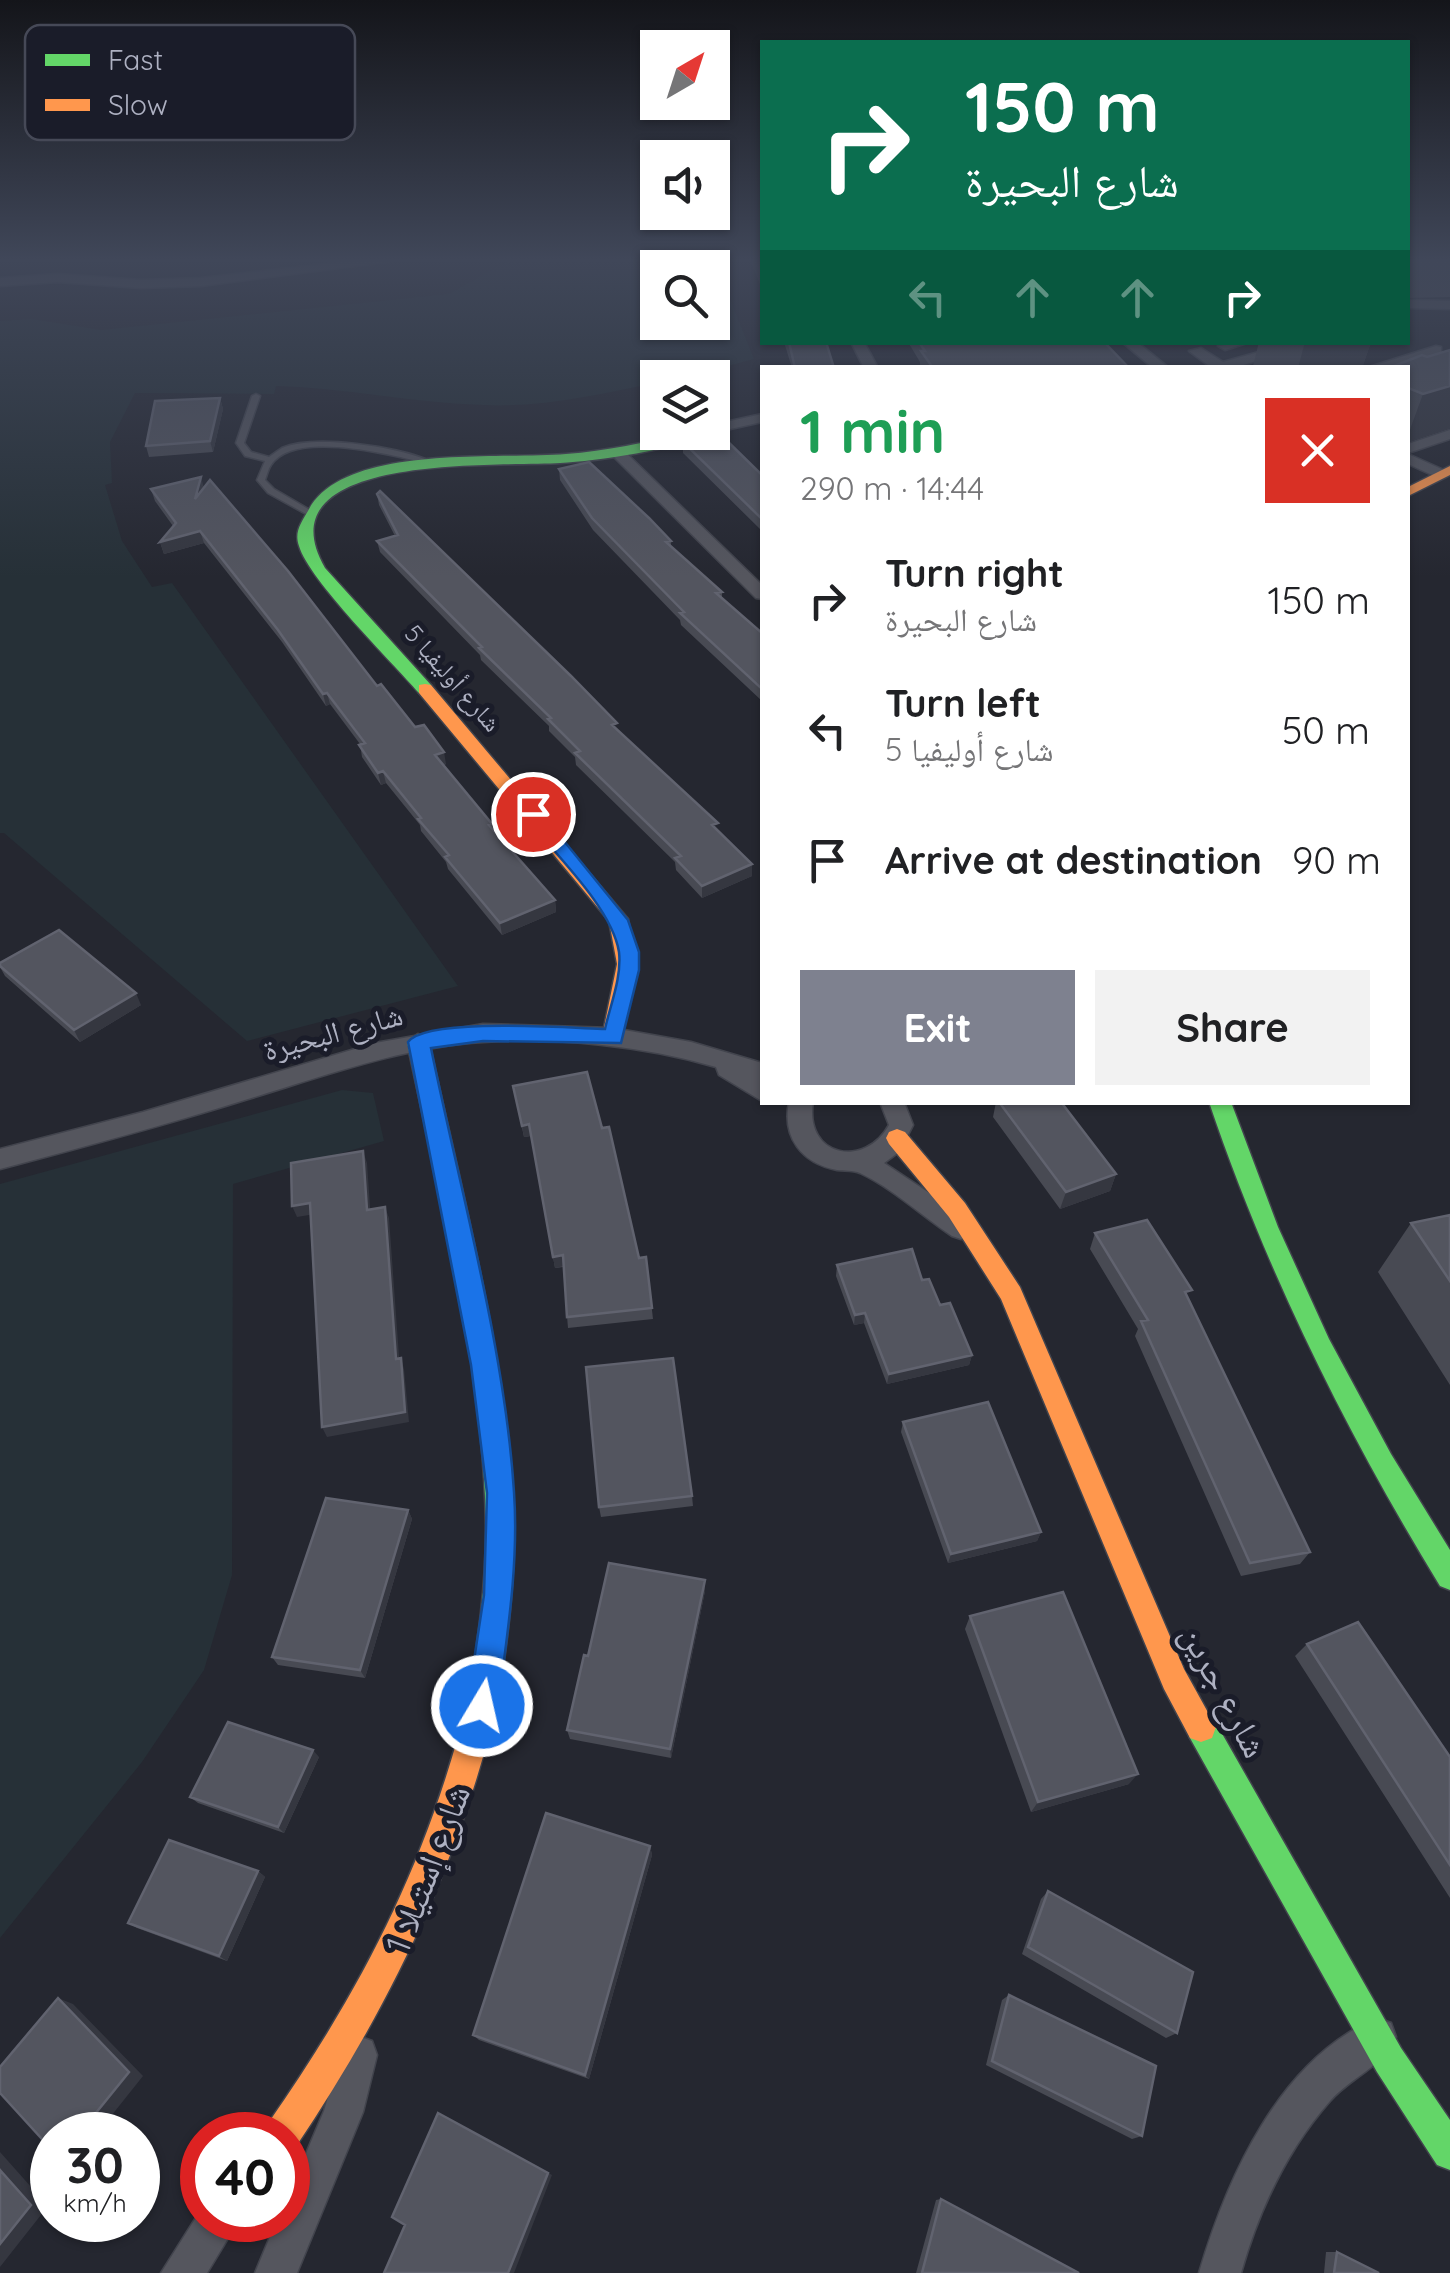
<!DOCTYPE html>
<meta charset="utf-8">
<style>
:root{--surface:#fff;--page:#f2f2f2;--text:#202124;--muted:#757577;--accent:#7e818f}
body{margin:0;font-family:Quicksand,"Noto Naskh Arabic",sans-serif;background:var(--page);color:var(--text);height:100vh;display:flex;flex-direction:column;font-size:38px;white-space:nowrap}
*{box-sizing:border-box;margin:0}
p{font-size:32px;color:var(--muted)}
.icon{flex:none;width:55px;height:55px;fill:none;stroke:currentColor;stroke-width:2;stroke-linecap:round;stroke-linejoin:round}
.map{position:relative;flex:1;overflow:hidden}
.panel{position:absolute;left:760px;top:365px;width:650px;height:740px;display:flex;flex-direction:column;background:var(--surface);border-radius:0px;box-shadow:0 2px 8px #0004}
.panel>*{flex:none}
.hud{position:absolute;left:760px;top:40px;width:650px;height:305px;border-radius:0px;box-shadow:0 2px 8px #0004;background:#0b6e4f;color:#fff;overflow:hidden}
.needle{width:65px;rotate:39deg}
.tools{position:absolute;left:640px;top:30px;display:grid;gap:20px}
.tools a{display:grid;place-items:center;width:90px;height:90px;border-radius:0px;background:var(--surface);box-shadow:0 2px 8px #0004;font-size:50px}
.speed{position:absolute;left:30px;top:2112px;display:flex;gap:20px;font-size:50px;font-weight:700;text-align:center}
.speed>*{display:grid;place-content:center;width:130px;height:130px;border-radius:50%;background:var(--surface);box-shadow:0 2px 8px #0004;line-height:1}
.speed small{font-size:25px;font-weight:400}
.speed .limit{border:15px solid #d22;background:#fff;color:#111}
.pin{position:absolute;display:grid;place-items:center;width:85px;height:85px;color:#fff;margin:-42px;border:5px solid #fff;border-radius:50%;box-shadow:0 2px 10px #0007}
.me{position:absolute;width:110px;margin:-55px;rotate:9deg;stroke-linejoin:round;filter:drop-shadow(0 0 8px #0008)}
.turn{display:flex;align-items:center;gap:35px;height:210px;padding:0 40px;font-size:45px}
.turn .icon{width:130px;height:130px;stroke-width:2.5}
.turn b{display:block;font-size:70px;line-height:85px}
.lanes{display:flex;align-items:center;height:95px;padding:0 40px;background:#0003;justify-content:center;gap:50px;direction:ltr}
.lanes .off{opacity:.35}
.round{display:grid;place-items:center;flex:none;width:105px;height:105px;border-radius:0px;background:var(--page)}
.head{display:flex;align-items:center;justify-content:space-between;height:170px;padding:0 40px}
h1{font-size:60px;font-weight:700;line-height:75px;color:#1e9e55}
.button{display:flex;gap:20px;margin-top:auto;padding:20px 40px}
.button a{flex:1;height:115px;border-radius:0px;background:var(--accent);color:#fff;font-size:40px;font-weight:700;line-height:115px;text-align:center}
.button a+a{background:var(--page);color:var(--text)}
ul{padding:0;list-style:none}
li{display:flex;align-items:center;gap:30px;height:130px;padding:0 40px}
li div{flex:1}
li b{display:block;font-size:38px}
li em{font-style:normal}
.map>svg:first-child{display:block}
.green{fill:#263037;fill-rule:evenodd}
.lines{fill:none;stroke-linecap:round;stroke-linejoin:round}
.lane-casing{stroke:#42444d;stroke-width:3}
.street-casing{stroke:#42444d;stroke-width:3}
.fast-casing{stroke:#42444d;stroke-width:3}
.slow-casing{stroke:#42444d;stroke-width:3}
.lane{fill:#55565e;fill-rule:evenodd}
.street{fill:#55565e;fill-rule:evenodd}
.fast{fill:#63d668;fill-rule:evenodd}
.slow{fill:#ff974d;fill-rule:evenodd}
.wall{fill:#484a53}
.shaded-wall{fill:#353740}
.building{fill:#53555f;stroke:#61636f;stroke-width:2.5}
.route{fill:#1a73e8;stroke:#114b97;stroke-width:2.5}
.labels{text-anchor:middle;stroke-width:10;stroke-linejoin:round;paint-order:stroke}
.far-street-label{font-size:25px;fill:#aeb1c2;stroke:#1a1c29}
.street-label{font-size:30px;fill:#aeb1c2;stroke:#1a1c29}
.near-street-label{font-size:35px;fill:#aeb1c2;stroke:#1a1c29}
.key{fill:#1a1c29;stroke:#464957;stroke-width:2.5}
.key-label{font-size:28px;fill:#aeb1c2}
</style>
<div class="map">
<svg width="1450" height="2273" viewBox="0 0 1450 2273">
<rect width="100%" height="100%" fill="#252730"/>
<path class="green" d="M512 259H714L754 359 684 378H658L657 383C599 394 542 408 483 405 414 403 345 388 276 386L274 394 135 393 110 442 112 483 105 485 122 541 152 587 172 583 458 986 247 1041 4 833H0V321L32 319 101 330 449 294ZM658 268H712V322H658Z
M342 1090 373 1093 384 1141 233 1184 232 1575 204 1670 142 1762 0 1938V1184Z"/>
<g class="lines">
<g class="lane-casing">
<path id="lane" d="M256 394 260 396 244 443 251 452 269 457C271 456 280 449 282 448 315 434 398 447 430 461L426 463C392 455 294 429 271 465 268 469 267 475 265 480L274 489 315 513 308 515 268 493 257 480 265 461 245 456 236 443 252 396Z"/>
</g>
<g class="street-casing">
<path id="street" d="M369 259H408L201 286 141 288 58 282 0 286V278L58 274 141 280 201 278Z
M1408 300 1450 301V309L1408 308Z
M851 342H864L878 368H864Z
M1122 342H1137L1169 368H1153Z
M1250 342 1225 350 1218 346Z
M1294 342H1317L1234 368H1212L1189 351 1201 348 1223 362Z
M1436 346 1441 347V353L1390 368H1366Z
M762 414V422L712 433 708 432H712V425Z
M1450 430V439L1408 453V444Z
M612 449H622L762 585V599L756 598 612 455Z
M1408 454 1446 471 1449 474 1441 479 1408 464Z
M483 1024 613 1028 691 1042 762 1063V1101L719 1075 716 1067C645 1046 557 1037 483 1042 403 1047 324 1076 248 1099 166 1125 83 1147 0 1169V1149L143 1112 375 1043Z
M789 1102H813C804 1157 865 1169 889 1125L880 1102H904L913 1125 899 1152 884 1163 970 1220 974 1228 970 1236 961 1239 952 1236C922 1216 892 1188 860 1173 853 1170 844 1171 837 1170 801 1163 782 1137 789 1102Z
M1377 2018 1391 2023 1396 2037C1385 2065 1350 2078 1330 2101 1286 2151 1259 2210 1241 2273H1199C1227 2178 1279 2059 1377 2018Z
M358 2036 372 2041 377 2055 363 2112 297 2273H255L277 2220H288V2196L324 2111 344 2041Z
M202 2208V2220H239L207 2273H161Z"/>
</g>
<g class="fast-casing">
<path id="fast" d="M685 432H708C677 450 597 461 560 463 502 467 258 451 325 568L431 685V693H419C392 662 309 580 299 546 294 532 301 523 308 511 342 443 501 460 566 454 606 451 646 443 685 432Z
M418 1034 429 1042C464 1203 509 1364 513 1529 515 1585 507 1641 499 1696L495 1707 484 1711 473 1707 469 1696C478 1641 486 1586 486 1530 484 1365 441 1203 407 1042Z
M1209 1102H1231L1278 1227 1329 1339 1391 1454 1450 1550V1590L1440 1586C1346 1432 1267 1273 1209 1102Z
M1201 1712 1212 1716 1401 2048 1450 2120V2170L1437 2165 1377 2072 1190 1738 1186 1727 1190 1716Z"/>
</g>
<g class="slow-casing">
<path id="slow" d="M1450 466V475L1408 496V487Z
M425 684 431 685 628 919 637 964 620 1042H606L602 1037 617 964 609 921 419 693V685Z
M897 1129 905 1132 965 1203 1020 1287 1184 1669 1216 1727 1212 1738 1201 1742 1190 1738 1164 1689 1001 1299 949 1217 889 1144 886 1138 889 1132Z
M484 1681 495 1685 499 1696C460 1862 390 2007 295 2148L288 2151V2135H264L269 2122C365 1984 428 1860 469 1696L473 1685Z"/>
</g>
<use href="#lane" class="lane"/>
<use href="#street" class="street"/>
<use href="#fast" class="fast"/>
<use href="#slow" class="slow"/>
</g>
<path class="wall" d="M745 259H762V289L751 262H746Z
M1408 259H1450V297L1408 298Z
M784 342H826L834 368H792Z
M908 342H1104L1129 368H920V362Z
M1259 342H1371L1363 365 1354 368H1255L1253 366Z
M1422 355 1450 428 1408 442V368Z
M220 398 223 409 213 452 149 457 146 446Z
M683 442 762 475V531L683 453Z
M559 469 671 541V546L722 592V598L762 633V701L681 625 680 620 593 530 560 480Z
M204 488 446 764 444 765 492 824 493 830 555 900 556 912 502 935 448 869 446 862 421 831 420 825 386 783 381 785 362 757 360 744 330 704 326 706 282 642 204 543 164 554 160 542 173 526 155 501 151 489Z
M377 494 718 831 752 876 702 898 676 870 675 862 576 765 575 757 549 731V726L481 660 480 655 380 552 377 541 395 536 379 505Z
M0 963 141 1005 80 1042 5 976 0 967Z
M513 1086 602 1128 639 1258 646 1257 653 1319 568 1328 563 1267 555 1268 531 1136 524 1137Z
M996 1102H1061L1116 1174 1110 1191 1060 1209 993 1117Z
M1450 1215V1385L1378 1272 1411 1223Z
M1095 1233 1188 1299 1310 1552 1300 1564 1241 1576 1135 1336 1138 1329 1090 1249Z
M837 1265 922 1280 972 1355 969 1365 887 1384 864 1323 854 1325 836 1276Z
M903 1422 1041 1532 1037 1541 948 1563 901 1432Z
M692 1496 693 1506 601 1517 599 1507Z
M408 1510 412 1519 365 1678 278 1665 272 1657Z
M705 1591 671 1758 570 1739 567 1730Z
M970 1616 1129 1784 1031 1812 965 1629Z
M1307 1644 1450 1757V1898L1295 1656Z
M319 1757 284 1833 198 1803 190 1797Z
M650 1846 652 1855 589 2079 479 2040 473 2035Z
M258 1871 265 1877 227 1961 137 1928 128 1923Z
M1048 1891 1177 2033 1166 2038 1022 1954 1041 1899Z
M1009 1995 1142 2136 1132 2139 986 2065 1002 2000Z
M941 2199 1079 2273H916L936 2200Z
M1326 2252H1337L1379 2273H1324Z"/>
<path class="shaded-wall" d="M1305 342H1371L1363 365 1354 368H1298Z
M1450 386V428L1408 442V435L1423 394Z
M220 398 223 409 213 452 210 441Z
M201 477 204 488 195 499Z
M200 531 204 543 164 554 160 542Z
M327 693 330 704 326 706 323 694Z
M444 752 446 764 438 767 435 755Z
M383 771 386 783 381 785 378 773Z
M752 864V876L702 898V886Z
M555 900 556 912 502 935 500 923Z
M136 993 141 1005 80 1042 74 1030Z
M529 1124 531 1136 524 1137 522 1126Z
M363 1151 367 1163 371 1221 367 1210Z
M1116 1174 1110 1191 1060 1209 1066 1192Z
M310 1203 315 1214 297 1217 292 1206Z
M385 1207 389 1218 400 1370 396 1359Z
M563 1255 564 1266 555 1268 553 1257Z
M865 1313 864 1323 854 1325 855 1315Z
M972 1355 969 1365 887 1384 889 1374Z
M401 1358 404 1369 409 1422 327 1437 322 1427Z
M408 1510 412 1519 365 1678 360 1670Z
M1041 1532 1037 1541 948 1563 951 1554Z
M705 1580V1591L671 1758 670 1749Z
M313 1750 319 1757 284 1833 278 1827Z
M1138 1774 1129 1784 1031 1812 1038 1802Z
M650 1846 652 1855 589 2079 585 2075Z
M258 1871 265 1877 227 1961 219 1956Z
M58 1998 73 2004 143 2076 96 2135H78Z
M445 2116 552 2175 514 2273H508Z
M0 2152 48 2206 0 2267Z"/>
<path class="building" d="M755 259H762V277Z
M789 342H826L834 368H795Z
M919 342H1104L1129 368H933L921 351H925Z
M1450 350V386L1423 394 1408 388V368H1389L1422 355 1427 357Z
M220 398 210 441 146 446 155 401Z
M720 434 762 475V519L683 442Z
M589 462 649 518 671 541 666 542 722 592 716 593 762 633V689L680 613 684 612 592 518 559 469Z
M201 477 195 499 210 480 288 571 377 686 381 684 415 727 424 725 444 752 435 755 492 824 489 825 555 900 500 923 445 857 449 855 418 819 421 818 383 771 378 773 359 745 365 743 327 693 323 694 278 630 200 531 160 542 176 523 151 489Z
M380 491 571 676 617 723 612 725 718 823 712 825 752 864 702 886 675 858 681 856 575 753 580 751 548 719 551 718 479 648 482 647 377 541 398 535 377 494Z
M59 930 136 993 74 1030 0 966V963Z
M587 1072 602 1128 609 1127 639 1258 646 1257 652 1308 567 1317 563 1255 553 1257 529 1124 522 1126 513 1086Z
M999 1102H1061L1116 1174 1066 1192Z
M363 1151 367 1210 385 1207 396 1359 401 1358 405 1412 322 1427 310 1203 292 1206 291 1163Z
M1450 1215V1281L1411 1223Z
M1147 1220 1192 1290 1185 1292 1310 1552 1250 1563 1141 1321 1148 1320 1095 1233Z
M912 1249 922 1280 929 1279 940 1305 950 1303 972 1355 889 1374 865 1313 855 1315 837 1265Z
M673 1358 692 1496 599 1507 586 1367Z
M988 1402 1041 1532 951 1554 903 1422Z
M326 1498 408 1510 360 1670 272 1657Z
M609 1563 705 1580 670 1749 567 1730 584 1655 588 1656Z
M1063 1592 1138 1774 1038 1802 970 1616Z
M1358 1622 1450 1757V1865L1307 1644Z
M228 1722 313 1750 278 1827 190 1797Z
M546 1813 650 1846 585 2075 473 2035Z
M169 1840 258 1871 219 1956 128 1923Z
M1048 1891 1193 1972 1177 2033 1028 1947Z
M1009 1995 1156 2066 1142 2136 992 2061Z
M58 1998 129 2072 78 2135H52V2150L0 2093V2067Z
M438 2113 548 2173 508 2273H384L405 2225 392 2217Z
M0 2170 31 2205 0 2244Z
M941 2199 1079 2273H922Z
M1337 2252 1379 2273H1334Z"/>
<linearGradient id="sky" x2="0" y2="1"><stop stop-color="#14151a"/><stop offset="0.45" stop-color="#404759"/><stop offset="1" stop-color="#404759" stop-opacity="0"/></linearGradient>
<rect width="1450" height="577" fill="url(#sky)"/>
<path class="route" d="M533 808 539 810 628 920 639 952V970L621 1043 483 1041 431 1048C460 1190 505 1349 514 1492 519 1564 507 1636 498 1706L493 1717 482 1721 472 1717 467 1706 484 1595 487 1493 471 1365 408 1042C427 1017 570 1028 605 1029 610 1006 622 977 619 952 612 908 555 854 526 818L524 814Z"/>
<g class="labels">
<g class="far-street-label">
<text transform="translate(453 678) rotate(49)" y="9">شارع أوليفيا 5</text>
</g>
<g class="street-label">
<text transform="translate(333 1033) rotate(-15)" y="10">شارع البحيرة</text>
</g>
<g class="near-street-label">
<text transform="translate(1224 1691) rotate(62)" y="12">شارع جرين</text>
<text transform="translate(428 1869) rotate(-69)" y="12">شارع إستيلا 1</text>
</g>
</g>
<rect x="25" y="25" width="330" height="115" rx="15" class="key"/>
<rect x="45" y="54" width="45" height="12" fill="#63d668"/>
<rect x="45" y="99" width="45" height="12" fill="#ff974d"/>
<g class="key-label">
<text x="108" y="70">Fast</text>
<text x="108" y="115">Slow</text>
</g>
</svg>
<div class="tools">
<a><svg class="needle" viewBox="-14 -14 28 28"><path d="M0-13l5 13h-10z" fill="#e53935"/><path d="M0 13l5-13h-10z" fill="#757577"/></svg></a>
<a><svg class="icon" aria-label="sound" viewBox="0 0 24 24"><path d="M4 9h4l5-4v14l-5-4H4zM17 9q2 3 0 6"/></svg></a>
<a><svg class="icon" aria-label="search" viewBox="0 0 24 24"><circle cx="10" cy="10" r="6"/><path d="M15 15l6 6"/></svg></a>
<a><svg class="icon" aria-label="layers" viewBox="0 0 24 24"><path d="M12 4l9 5-9 5-9-5zM3 14l9 5 9-5"/></svg></a>
</div>
<div class="speed"><div>30<small>km/h</small></div><div class="limit">40</div></div>
<div class="pin" style="left:533px;top:814px;background:#d93025"><svg class="icon" aria-label="arrive" viewBox="0 0 24 24"><path d="M6 21V4h12l-3 4 3 4H6"/></svg></div>
<svg class="me" style="left:482px;top:1706px" viewBox="-20 -20 40 40"><circle r="17" fill="#1a73e8" stroke="#fff" stroke-width="3"/><path d="M0-11L8 9 0 5-8 9z" fill="#fff"/></svg>
<div class="hud">
<div class="turn"><svg class="icon" aria-label="right" viewBox="0 0 24 24"><path d="M7 20v-9h11M14 6l5 5-5 5"/></svg><div><b>150 m</b>شارع البحيرة</div></div>
<div class="lanes"><svg class="icon off" aria-label="left" viewBox="0 0 24 24"><path d="M17 20v-9H6M10 6l-5 5 5 5"/></svg><svg class="icon off" aria-label="ahead" viewBox="0 0 24 24"><path d="M12 20V5M6 11l6-6 6 6"/></svg><svg class="icon off" aria-label="ahead" viewBox="0 0 24 24"><path d="M12 20V5M6 11l6-6 6 6"/></svg><svg class="icon" aria-label="right" viewBox="0 0 24 24"><path d="M7 20v-9h11M14 6l5 5-5 5"/></svg></div>
</div>
<section class="panel">
<div class="head"><div><h1>1 min</h1><p>290 m · 14:44</p></div><a class="round" style="background:#d93025;color:#fff"><svg class="icon" aria-label="close" viewBox="0 0 24 24"><path d="M6 6l12 12M18 6L6 18"/></svg></a></div>
<ul>
<li><svg class="icon" aria-label="right" viewBox="0 0 24 24"><path d="M7 20v-9h11M14 6l5 5-5 5"/></svg><div><b>Turn right</b><p>شارع البحيرة</p></div><em>150 m</em></li>
<li><svg class="icon" aria-label="left" viewBox="0 0 24 24"><path d="M17 20v-9H6M10 6l-5 5 5 5"/></svg><div><b>Turn left</b><p>شارع أوليفيا 5</p></div><em>50 m</em></li>
<li><svg class="icon" aria-label="arrive" viewBox="0 0 24 24"><path d="M6 21V4h12l-3 4 3 4H6"/></svg><div><b>Arrive at destination</b></div><em>90 m</em></li>
</ul>
<div class="button"><a>Exit</a><a>Share</a></div>
</section>
</div>
